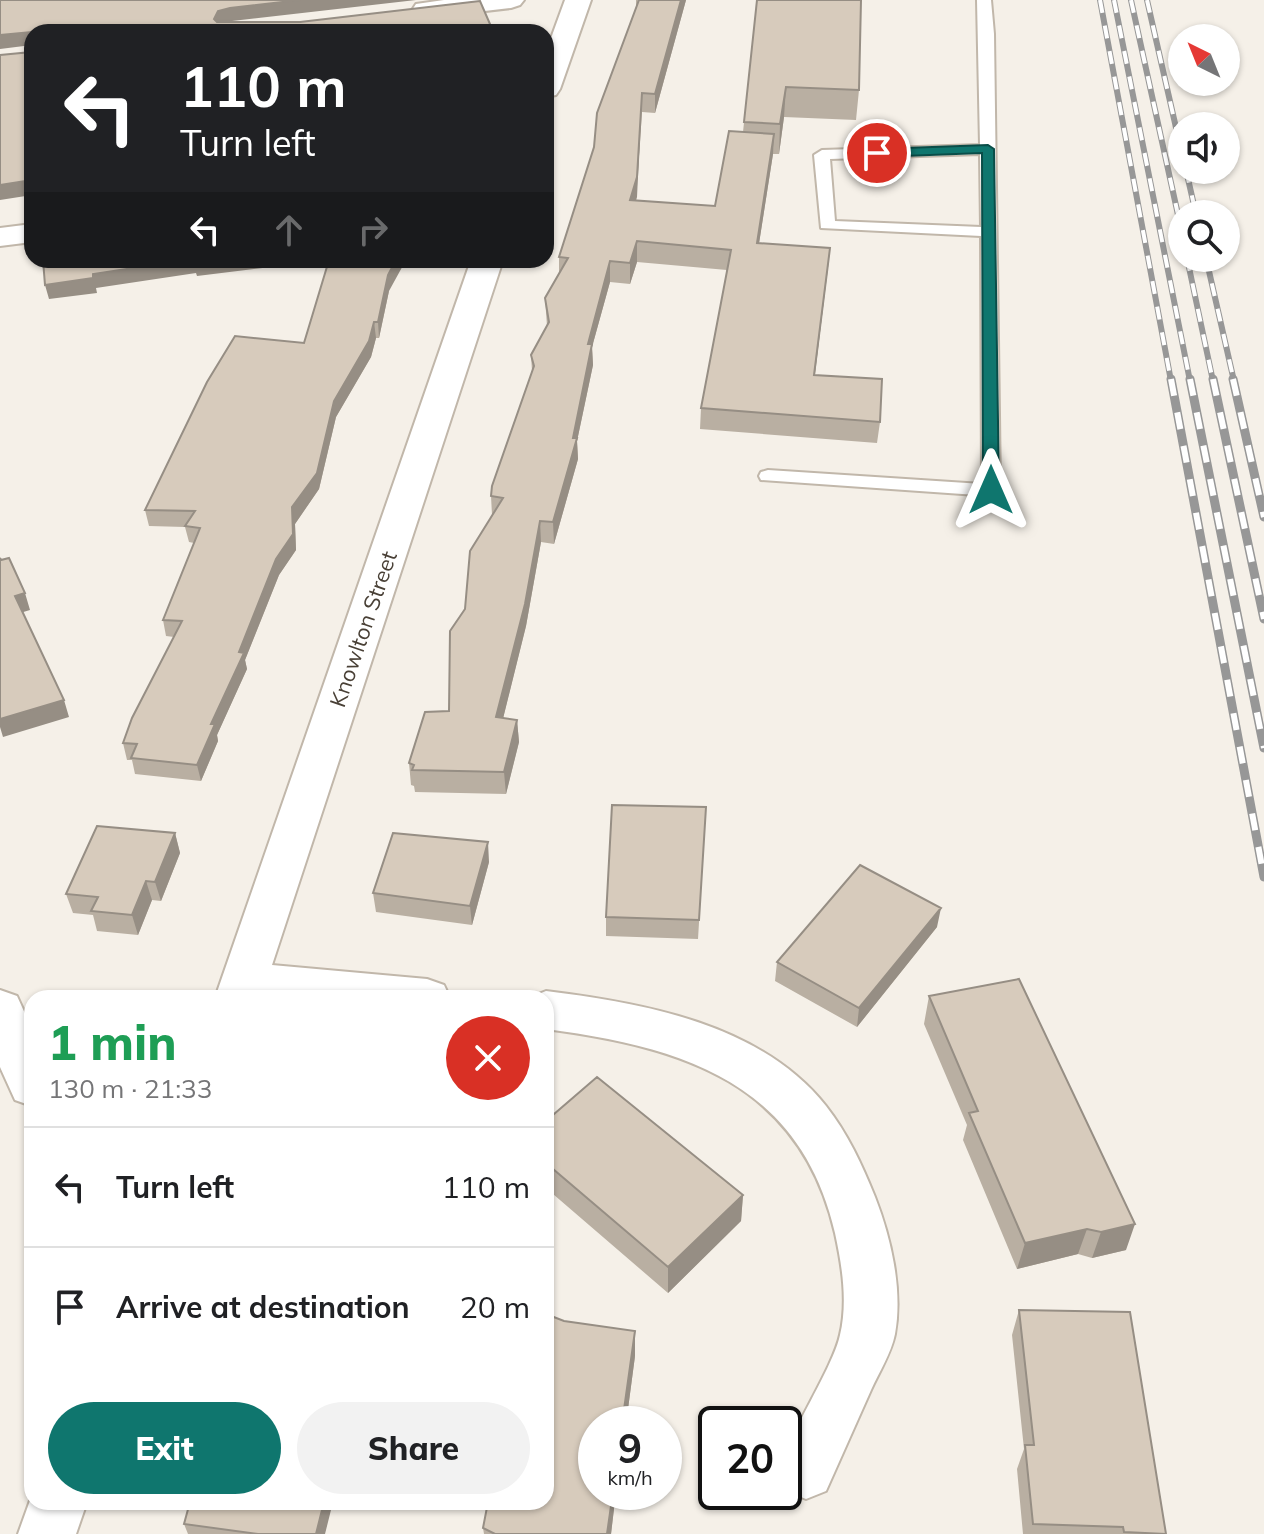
<!DOCTYPE html>
<meta charset="utf-8">
<style>
:root{--surface:#fff;--page:#f2f2f2;--text:#202124;--muted:#757577;--line:#e0e0e0;--accent:#0f766e}
body{margin:0;font-family:Mulish,sans-serif;background:var(--page);color:var(--text);height:100vh;display:flex;flex-direction:column;font-size:30px;white-space:nowrap}
*{box-sizing:border-box;margin:0}
p{font-size:26px;color:var(--muted)}
.icon{flex:none;width:44px;height:44px;fill:none;stroke:currentColor;stroke-width:2;stroke-linecap:round;stroke-linejoin:round}
.map{position:relative;flex:1;overflow:hidden}
.side{position:absolute;left:24px;top:990px;width:530px;height:520px;display:flex;flex-direction:column;background:var(--surface);border-radius:24px;box-shadow:0 2px 6px #0004}
.side>*{flex:none}
.banner{position:absolute;left:24px;top:24px;width:530px;height:244px;border-radius:24px;box-shadow:0 2px 6px #0004;background:#202124;color:#fff;overflow:hidden}
.needle{width:52px;rotate:317deg}
.buttons{position:absolute;left:1168px;top:24px;display:grid;gap:16px}
.buttons a{display:grid;place-items:center;width:72px;height:72px;border-radius:50%;background:var(--surface);box-shadow:0 2px 6px #0004;font-size:40px}
.speed{position:absolute;left:578px;top:1406px;display:flex;gap:16px;font-size:40px;font-weight:700;text-align:center}
.speed>*{display:grid;place-content:center;width:104px;height:104px;border-radius:50%;background:var(--surface);box-shadow:0 2px 6px #0004;line-height:1}
.speed small{font-size:20px;font-weight:400}
.speed .limit{border:4px solid #111;border-radius:12px;background:#fff;color:#111}
.pin{position:absolute;display:grid;place-items:center;width:68px;height:68px;color:#fff;margin:-34px;border:4px solid #fff;border-radius:50%;box-shadow:0 2px 8px #0007}
.me{position:absolute;width:88px;margin:-44px;rotate:0deg;stroke-linejoin:round;filter:drop-shadow(0 0 6px #0008)}
.turn{display:flex;align-items:center;gap:28px;height:168px;padding:0 24px;font-size:36px}
.turn .icon{width:104px;height:104px;stroke-width:2.5}
.turn b{display:block;font-size:56px;line-height:68px}
.lanes{display:flex;align-items:center;height:76px;padding:0 24px;background:#0003;justify-content:center;gap:40px;direction:ltr}
.lanes .off{opacity:.35}
.round{display:grid;place-items:center;flex:none;width:84px;height:84px;border-radius:42px;background:var(--page)}
.headline{display:flex;align-items:center;justify-content:space-between;height:136px;padding:0 24px}
h1{font-size:48px;font-weight:800;line-height:60px;color:#1e9e55}
.cta{display:flex;gap:16px;margin-top:auto;padding:16px 24px}
.cta a{flex:1;height:92px;border-radius:48px;background:var(--accent);color:#fff;font-size:32px;font-weight:800;line-height:92px;text-align:center}
.cta a+a{background:var(--page);color:var(--text)}
ul{padding:0;list-style:none}
li{display:flex;align-items:center;gap:24px;height:120px;padding:0 24px;border-top:2px solid var(--line)}
li div{flex:1}
li b{display:block;font-size:30px}
li em{font-style:normal}
.map>svg:first-child{display:block}
.lines{fill:none;stroke-linecap:round;stroke-linejoin:round}
.service-casing{stroke:#c1b7aa;stroke-width:4}
.minor-casing{stroke:#c1b7aa;stroke-width:4}
.service{fill:#fff;fill-rule:evenodd}
.minor{fill:#fff;fill-rule:evenodd}
.rail-far1-casing{stroke:#979797;stroke-width:6}
.rail-casing{stroke:#979797;stroke-width:9}
.rail-far1{stroke:#fff;stroke-width:4;stroke-dasharray:13;stroke-linecap:butt}
.rail{stroke:#fff;stroke-width:6;stroke-dasharray:17;stroke-linecap:butt}
.wall{fill:#b9afa2}
.shaded-wall{fill:#968e84}
.building{fill:#d7cbbc;stroke:#968e84;stroke-width:2}
.route{fill:#0f766e;stroke:#0a4d48;stroke-width:2}
.labels{text-anchor:middle;stroke-width:6;stroke-linejoin:round;paint-order:stroke}
.street-label{font-size:22px;fill:#494036;stroke:#fff}
</style>
<div class="map">
<svg width="1264" height="1534" viewBox="0 0 1264 1534">
<rect width="100%" height="100%" fill="#f5f0e8"/>
<g class="lines">
<g class="service-casing">
<path id="service" d="M977 0H991L994 34 1000 490 991 496 761 480 759 476 761 472 768 470 982 484 981 236 821 228 814 155 822 150 980 145ZM980 154 981 227 835 221 830 159Z"/>
</g>
<g class="minor-casing">
<path id="minor" d="M444 0H524L520 5 511 8 425 18 416 16 412 10 416 4Z
M565 0H591L560 89 556 95 546 97V52Z
M32 224V242L0 246V228Z
M471 260H503L272 965 427 979 444 985 450 998H215Z
M0 990 17 996 32 1029V1106L15 1100 0 1067Z
M546 991C644 1003 761 1024 826 1106 848 1134 862 1165 875 1197 891 1238 903 1290 895 1334 891 1354 879 1372 871 1390 856 1424 841 1457 826 1491L806 1499 786 1491 784 1486C784 1477 782 1465 784 1456 786 1447 793 1437 797 1428 808 1404 835 1359 840 1335 848 1302 842 1265 835 1233 800 1082 682 1047 546 1029V998H529Z
M32 1495V1502H87L76 1534H18Z"/>
</g>
<use href="#service" class="service"/>
<use href="#minor" class="minor"/>
<g class="rail-far1-casing">
<path id="rail-far1" d="M1100 0 1171 381
M1114 0 1190 381
M1131 0 1182 233
M1147 0 1182 154
M1186 170 1196 214
M1187 258 1213 381
M1206 258 1234 381"/>
</g>
<g class="rail-casing">
<path id="rail" d="M1171 379 1264 877
M1190 379 1264 748
M1213 379 1264 619
M1233 379 1264 517"/>
</g>
<use href="#rail-far1" class="rail-far1"/>
<use href="#rail" class="rail"/>
</g>
<path class="wall" d="M636 0H686L655 113 642 112 636 201 715 206 743 132 757 0 859 90 856 120 784 117 779 154H773L759 243 830 248 815 375 880 422 877 443 700 429 701 408 727 270 637 262 630 284 610 282 592 347 593 365 577 441 578 459 554 544 541 542 526 626 503 718 517 720 519 742 506 794 415 792 414 786 411 785 409 763 449 711 465 609 492 515 491 496 532 371 531 355 547 326 545 298 559 273V257L594 147 636 8Z
M389 291 379 338H376L371 357 336 417 319 489 295 524 296 550 279 575 245 660 247 669 217 735 218 741 201 781 135 774 132 760H127L123 743 174 637 166 636 163 620 194 543 189 542 185 527 149 526 145 510 304 343Z
M706 807 698 939 606 936V917Z
M175 833 180 853 161 901 152 900 138 935 97 931 93 915 73 913 66 894Z
M489 862 472 925 376 912 373 893Z
M937 927 857 1027 775 981 777 962Z
M929 996 1126 1250 1092 1258 1078 1254 1017 1269 963 1140 967 1125 924 1024Z
M546 1121 743 1195 741 1221 668 1293 546 1188Z
M1019 1310 1165 1534H1023L1017 1469 1024 1449 1012 1335Z
M635 1356 626 1424H596V1492H616L611 1534H484L483 1528Z
M184 1524 325 1534H188Z"/>
<path class="shaded-wall" d="M300 0H416L232 21 220 24 214 19 218 11 230 8Z
M681 0H686L655 113V94Z
M31 32 32 45 0 49V35Z
M786 87 784 117 779 154 780 124Z
M642 93 637 197 630 220V200Z
M774 134 773 154 756 263 757 243Z
M32 180V195L0 200V185Z
M637 241V262L630 284V263Z
M830 248 828 268 812 396 814 375Z
M186 260H270L271 267 197 276 196 273 96 288 97 293 49 299 45 285 93 274Z
M396 260H406L389 291 379 338 378 322 388 275Z
M610 261V282L592 347 593 365 577 441 578 459 554 544 553 522 573 438 588 344Z
M374 322 376 338 371 357 336 417 319 489 295 524 296 550 279 575 245 660 247 669 217 735 218 741 201 781 197 765 211 724 292 507 334 401Z
M540 521 541 542 526 626 498 739 496 717Z
M25 593 30 610 20 613 15 596Z
M64 700 69 717 3 737 0 727V719Z
M517 720 519 742 506 794 504 772Z
M175 833 180 853 161 901 155 882Z
M488 842 489 862 472 925 470 906Z
M146 881 152 900 138 935 132 915Z
M941 908 937 927 857 1027 859 1008Z
M743 1195 741 1221 668 1293V1267Z
M1135 1224 1126 1250 1092 1258 1101 1232Z
M1087 1229 1078 1254 1017 1269 1025 1243Z
M635 1331V1356L626 1424H622Z
M613 1492H616L611 1534H607Z
M324 1502H333L325 1534H316Z"/>
<path class="building" d="M0 0H300L230 8 218 11 214 19 217 22H300L480 1 493 31 484 32H32V180L0 185V55L31 52V32L0 35Z
M639 0H681L655 94 642 93 637 177 630 200 715 206 729 131 774 134 757 243 830 248 814 375 882 379 880 422 701 408 731 250 637 241 630 263 610 261 588 344H592L573 438H577L553 522 540 521 525 604 496 717 517 720 504 772 412 770 414 765 409 763 425 712 449 711 450 631 465 609 470 551 503 498 491 496 492 486 534 366 531 355 549 322 545 298 568 258 559 257 594 147 597 113Z
M757 0H861L859 90 786 87 780 124 744 122Z
M43 260H186L93 274V278L45 285Z
M329 260H396L388 275 378 322H374L369 341 334 401 317 473 292 507 293 534 276 559 239 652 244 653 211 724H215L197 765 131 758 137 744 123 743 132 718 182 621 163 620 200 528 185 526 195 511 145 510 207 382 235 336 304 343Z
M0 558 1 560 9 558 25 593 15 596 64 700 0 719Z
M612 805 706 807 699 920 606 917Z
M97 826 175 833 155 882 146 881 132 915 91 911 98 897 66 894Z
M393 833 488 842 470 906 373 893Z
M860 865 941 908 859 1008 777 962Z
M1019 979 1135 1224 1101 1232 1087 1229 1025 1243 969 1113 978 1111 929 996Z
M597 1077 743 1195 668 1267 546 1163V1121Z
M1019 1310 1130 1312 1166 1534 1124 1532 1123 1527 1033 1524 1025 1445H1034Z
M546 1314 564 1321 635 1331 622 1424H596V1492H613L607 1534H495L483 1528 488 1502H546Z
M190 1502H324L316 1534H258L184 1524Z"/>
<path class="route" d="M988 145 994 149 999 490 991 494 983 490 982 153 877 157 871 153 877 149Z"/>
<g class="labels">
<g class="street-label">
<text transform="translate(363 629) rotate(-71)" y="8">Knowlton Street</text>
</g>
</g>
</svg>
<div class="buttons">
<a><svg class="needle" viewBox="-14 -14 28 28"><path d="M0-13l5 13h-10z" fill="#e53935"/><path d="M0 13l5-13h-10z" fill="#757577"/></svg></a>
<a><svg class="icon" aria-label="sound" viewBox="0 0 24 24"><path d="M4 9h4l5-4v14l-5-4H4zM17 9q2 3 0 6"/></svg></a>
<a><svg class="icon" aria-label="search" viewBox="0 0 24 24"><circle cx="10" cy="10" r="6"/><path d="M15 15l6 6"/></svg></a>
</div>
<div class="speed"><div>9<small>km/h</small></div><div class="limit">20</div></div>
<div class="pin" style="left:877px;top:153px;background:#d93025"><svg class="icon" aria-label="arrive" viewBox="0 0 24 24"><path d="M6 21V4h12l-3 4 3 4H6"/></svg></div>
<svg class="me" style="left:991px;top:490px" viewBox="-20 -20 40 40"><path d="M0-17L14 15 0 8-14 15z" fill="#0f766e" stroke="#fff" stroke-width="4"/></svg>
<div class="banner">
<div class="turn"><svg class="icon" aria-label="left" viewBox="0 0 24 24"><path d="M17 20v-9H6M10 6l-5 5 5 5"/></svg><div><b>110 m</b>Turn left</div></div>
<div class="lanes"><svg class="icon" aria-label="left" viewBox="0 0 24 24"><path d="M17 20v-9H6M10 6l-5 5 5 5"/></svg><svg class="icon off" aria-label="ahead" viewBox="0 0 24 24"><path d="M12 20V5M6 11l6-6 6 6"/></svg><svg class="icon off" aria-label="right" viewBox="0 0 24 24"><path d="M7 20v-9h11M14 6l5 5-5 5"/></svg></div>
</div>
<section class="side">
<div class="headline"><div><h1>1 min</h1><p>130 m · 21:33</p></div><a class="round" style="background:#d93025;color:#fff"><svg class="icon" aria-label="close" viewBox="0 0 24 24"><path d="M6 6l12 12M18 6L6 18"/></svg></a></div>
<ul>
<li><svg class="icon" aria-label="left" viewBox="0 0 24 24"><path d="M17 20v-9H6M10 6l-5 5 5 5"/></svg><div><b>Turn left</b></div><em>110 m</em></li>
<li><svg class="icon" aria-label="arrive" viewBox="0 0 24 24"><path d="M6 21V4h12l-3 4 3 4H6"/></svg><div><b>Arrive at destination</b></div><em>20 m</em></li>
</ul>
<div class="cta"><a>Exit</a><a>Share</a></div>
</section>
</div>
